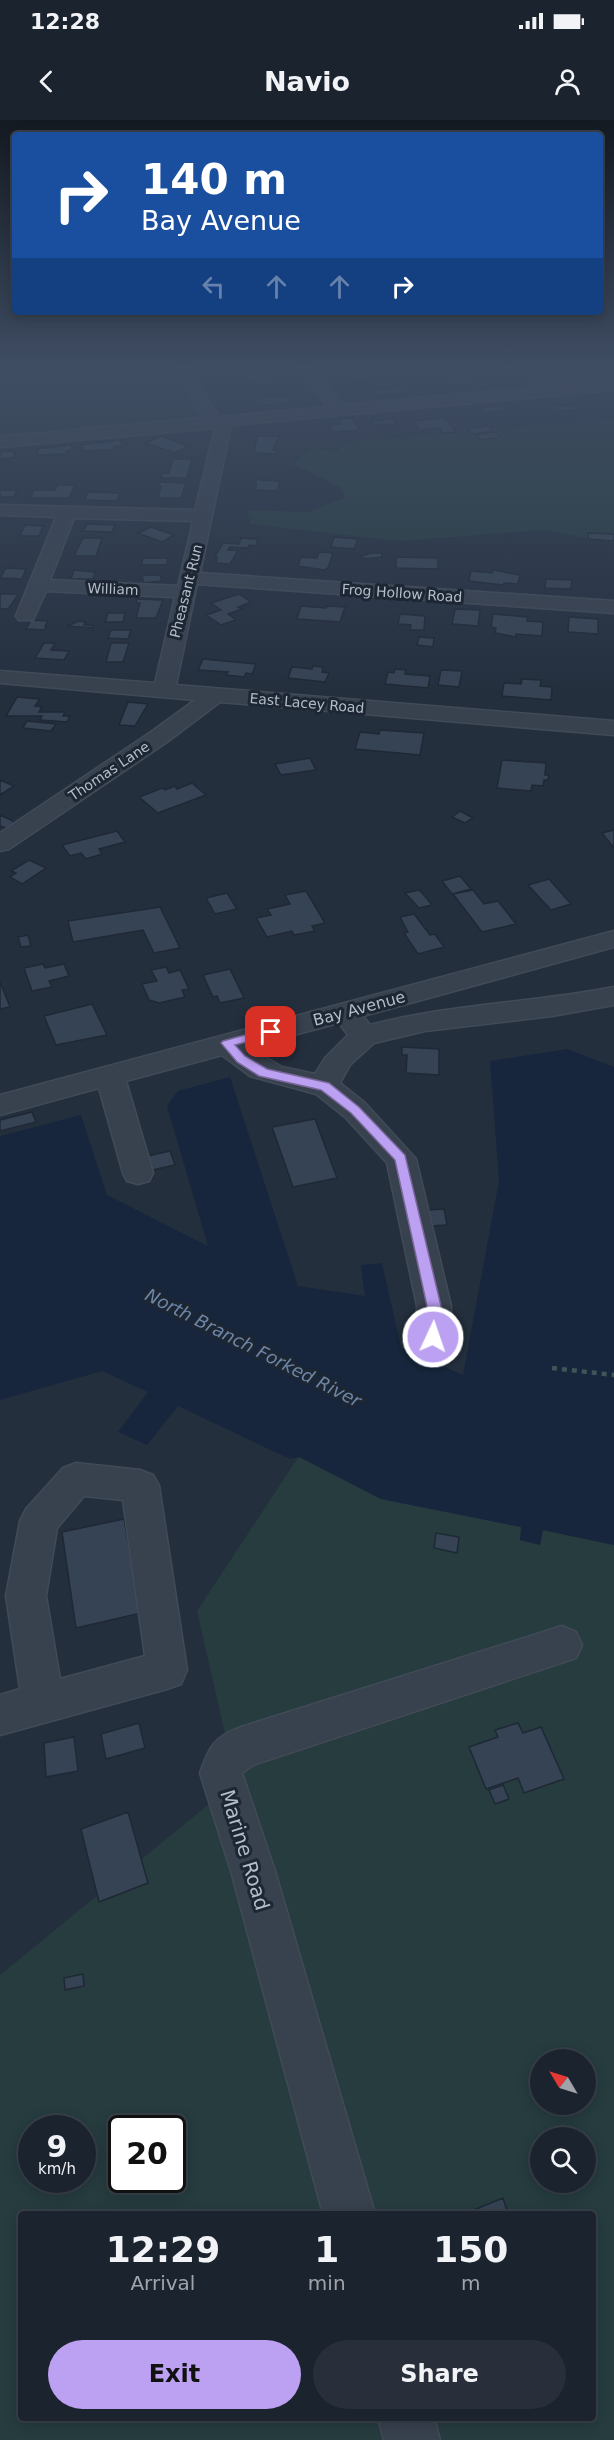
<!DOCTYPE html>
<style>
:root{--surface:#1b232e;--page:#282f3a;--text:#f1f3f6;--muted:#a0a4aa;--line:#39404a;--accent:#bca0f2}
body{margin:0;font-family:"DejaVu Sans",sans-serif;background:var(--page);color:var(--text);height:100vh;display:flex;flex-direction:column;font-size:22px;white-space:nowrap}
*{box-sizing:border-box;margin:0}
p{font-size:20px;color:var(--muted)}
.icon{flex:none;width:33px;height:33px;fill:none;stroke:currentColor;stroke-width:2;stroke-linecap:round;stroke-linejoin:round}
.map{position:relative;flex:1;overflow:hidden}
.drawer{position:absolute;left:18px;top:2091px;width:578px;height:210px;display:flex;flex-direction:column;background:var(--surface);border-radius:6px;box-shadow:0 3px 15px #0003,0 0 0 2px var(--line)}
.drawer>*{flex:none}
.hud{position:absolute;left:12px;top:12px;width:591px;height:183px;border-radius:6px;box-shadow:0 3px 15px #0003,0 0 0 2px var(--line);background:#1a4fa0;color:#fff;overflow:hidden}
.needle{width:39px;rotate:308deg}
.buttons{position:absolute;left:530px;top:1929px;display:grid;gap:12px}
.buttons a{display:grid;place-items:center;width:66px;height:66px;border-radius:50%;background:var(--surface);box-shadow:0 3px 15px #0003,0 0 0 2px var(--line);font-size:30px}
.speed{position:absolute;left:18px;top:1995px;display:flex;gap:12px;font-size:30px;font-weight:700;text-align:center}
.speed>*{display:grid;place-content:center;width:78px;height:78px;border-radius:50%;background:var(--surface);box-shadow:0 3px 15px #0003,0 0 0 2px var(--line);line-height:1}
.speed small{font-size:15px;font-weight:400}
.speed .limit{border:3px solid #111;border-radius:9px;background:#fff;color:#111}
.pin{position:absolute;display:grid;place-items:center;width:51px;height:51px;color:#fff;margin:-26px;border-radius:12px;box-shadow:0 3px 9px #0006}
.me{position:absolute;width:66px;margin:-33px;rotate:3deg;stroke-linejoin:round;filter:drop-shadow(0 0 4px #0008)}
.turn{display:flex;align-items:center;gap:21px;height:126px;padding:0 30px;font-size:27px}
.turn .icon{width:78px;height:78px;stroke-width:2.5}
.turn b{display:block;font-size:42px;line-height:51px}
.lanes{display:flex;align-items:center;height:57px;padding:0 30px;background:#0003;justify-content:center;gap:30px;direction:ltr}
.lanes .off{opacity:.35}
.eta{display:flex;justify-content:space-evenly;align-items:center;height:102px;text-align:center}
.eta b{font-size:36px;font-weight:700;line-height:42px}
.primary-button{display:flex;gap:12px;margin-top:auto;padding:12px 30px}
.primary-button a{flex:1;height:69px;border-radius:36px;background:var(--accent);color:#111;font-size:24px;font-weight:700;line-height:69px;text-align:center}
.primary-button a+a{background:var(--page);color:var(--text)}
.status{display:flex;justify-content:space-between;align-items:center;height:42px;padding:0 30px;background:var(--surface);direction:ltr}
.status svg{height:16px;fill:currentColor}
header{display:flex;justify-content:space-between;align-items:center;height:78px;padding:0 30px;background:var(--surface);font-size:27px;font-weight:700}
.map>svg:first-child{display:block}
.green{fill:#263c3f;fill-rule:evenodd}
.water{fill:#17263c}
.building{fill:#364354;stroke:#1f2835;stroke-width:1.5}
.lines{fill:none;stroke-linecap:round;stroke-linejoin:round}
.minor-casing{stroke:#414a57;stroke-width:3}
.path{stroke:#3f5557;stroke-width:4.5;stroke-dasharray:5 5;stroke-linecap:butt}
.minor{fill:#38414e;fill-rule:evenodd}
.route{fill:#bca0f2;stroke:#7a689d;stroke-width:1.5}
.labels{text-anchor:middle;stroke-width:6;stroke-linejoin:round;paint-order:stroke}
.far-street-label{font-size:14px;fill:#b4bcc9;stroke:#1d2633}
.street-label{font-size:16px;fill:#b4bcc9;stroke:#1d2633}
.water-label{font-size:18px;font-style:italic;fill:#6d86a8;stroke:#1d2633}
.near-street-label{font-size:20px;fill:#b4bcc9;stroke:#1d2633}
</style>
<div class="status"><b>12:28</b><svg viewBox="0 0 49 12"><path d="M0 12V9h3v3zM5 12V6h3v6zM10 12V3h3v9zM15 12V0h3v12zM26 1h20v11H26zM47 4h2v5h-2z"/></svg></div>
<header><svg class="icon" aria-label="back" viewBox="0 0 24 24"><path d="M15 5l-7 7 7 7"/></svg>Navio<svg class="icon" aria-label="person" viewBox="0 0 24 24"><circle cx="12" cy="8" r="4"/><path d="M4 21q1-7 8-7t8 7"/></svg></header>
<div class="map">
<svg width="614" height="2320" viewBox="0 0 614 2320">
<rect width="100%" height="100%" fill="#242f3e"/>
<path class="green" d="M0 248H185L220 303 0 322Z
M518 248H601L611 257 534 265Z
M614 300V423L543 410 400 421 250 404 247 390 308 392 345 378 342 368 293 344 311 328 337 332 346 322Z
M299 1336 381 1379 521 1407V1420L540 1425 542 1410 614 1425V2320H0V1855L236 1662 197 1491ZM540 1940H585V1984H540ZM32 2008H82V2060H32ZM122 2008H172V2060H122ZM540 2018H585V2062H540ZM21 2094H592V2298H21Z"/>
<path class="water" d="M567 929 614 947V1425L543 1410 540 1425 520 1420 521 1407 381 1379 299 1337 290 1339 178 1286 147 1325 118 1312 148 1272 102 1251 0 1280V1016L81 995 107 1075 208 1126 167 986 178 971 230 957 298 1166 365 1176 361 1145 382 1143 401 1227 463 1255 499 1061 490 941Z"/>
<path class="building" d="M376 248 366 250 373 259 350 261 340 249Z
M271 251 279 264 254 265 251 260 245 261 240 254Z
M466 258 473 259 477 263 448 266 443 260Z
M404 267 408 273 374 275 370 270Z
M264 276H289L292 283 256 286 253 279 265 278Z
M573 285 578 290 555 291 551 286Z
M501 286 506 291 483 293 479 288Z
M352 298 360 310 333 312 329 305 341 304 338 299Z
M445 298 456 312 442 313 439 308 419 310 413 301Z
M393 299 397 304 374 305 371 301Z
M487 306 494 311 473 314 467 309Z
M495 312 501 317 481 320 476 315Z
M161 316 180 323 188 327 175 333 146 323Z
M257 316H279L273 330H276L275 334 254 333Z
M120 320 123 326 114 327 115 329 84 331 81 325Z
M71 325 73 330 66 331 67 334 39 335 37 329Z
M13 331 15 337 0 339V332Z
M173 339H192L187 358H161L162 353H169Z
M256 359 262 360 280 361 277 371 256 370Z
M159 362 186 363 181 378H158L161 366H158Z
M57 365H75L69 378H30L34 370H55Z
M0 370H17L14 377H0Z
M88 372 120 373 117 381 85 380Z
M88 404 115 405 112 412 82 411Z
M25 405 43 406 39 416H20Z
M151 407 174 415 162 422 138 413Z
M588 413 614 414V421L588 419Z
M334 417 358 419 354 429 331 427Z
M83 418H102L96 436H74Z
M241 418 258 419 256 426 249 425 248 428 230 427 228 430H238L230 444 216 443 217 437H215L223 423 239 424Z
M319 432 333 433 328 448 324 450 298 446 301 437 317 438Z
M371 433H382V437L365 439 361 436Z
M396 437 438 438V449L396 448Z
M143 438H168L167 445H141Z
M6 448 26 449 22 459 0 458Z
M74 450 95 452 93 459H71Z
M493 450 520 455 518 464 504 463 503 465 469 461 471 451 492 453Z
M145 455H160L162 461 143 463V459H139Z
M546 459 572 460 571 469 545 468Z
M0 474H17L18 475 8 489H0Z
M239 474 251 482 238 487 242 489 228 494 236 500 221 505 206 495 221 490 211 483Z
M137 479 163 480 156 498H136L140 483H136Z
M301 486 326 488 327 486 345 487 340 502 297 499Z
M455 489 480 490 478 506 452 504Z
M108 493H125L123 502H105Z
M400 494 425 496 424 510H410L411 505 398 504Z
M493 494 528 497 527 501 543 502 542 516 516 514V517L495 513 496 508 491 507Z
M569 497 598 499V514L568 512Z
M31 500 48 501 45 506 47 507 43 510 26 509Z
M79 501 86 502 84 505 94 506 93 508 67 506Z
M111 510H131L128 519 108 518Z
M419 517 434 518 433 527 417 525Z
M44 523H55L51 530 69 531 64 540 35 538Z
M111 523H129L123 542H106Z
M203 539 224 541 256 544 252 554 246 553 244 557 226 555 228 552 198 550Z
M313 546 323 547 322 552 329 553 325 562 288 558 292 547 312 549Z
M395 549 406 550 405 554 430 556 428 568 385 564 388 552 394 553Z
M441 550 462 551 459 567 438 565Z
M522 559 541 560 540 566 552 567 551 580 502 576 504 563 521 564Z
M17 577 40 579 35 586 42 587 39 592H65L63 596H70L67 602 40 600 42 596H6Z
M128 582 148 584 135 606 119 605Z
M27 601 56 604 51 611 23 608Z
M380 610 424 613 420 635 355 629 360 612 379 614Z
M310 638 316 650 281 655 275 644Z
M502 640 546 643 545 655H549L548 660H544L543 666 532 665 531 671 497 668Z
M0 660 14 666 0 675Z
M192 663 206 675 158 693 139 677 162 668 165 670 175 666 177 669Z
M460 691 473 698 465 703 452 697Z
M0 695 15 702 6 708 0 706Z
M614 710V728L602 713Z
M117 711 125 722 99 729 102 734 86 739 81 733 70 736 62 725Z
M29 740 46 748 22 764 10 757 16 753 11 751Z
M460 756 471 769 452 774 442 761Z
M549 759 571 784 551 790 528 765Z
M419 770 424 775 432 785 419 788 405 773Z
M473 770 484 784 498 781 516 804 482 812 453 774Z
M306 771 325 803 312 806 315 811 294 815 292 811 267 817 256 798 271 795 267 789 290 784 285 775Z
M227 773 237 789 215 794 206 778Z
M160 787 180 828 154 833 143 810 73 822 68 801Z
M414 794 430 815 435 814 444 827 418 834 404 813 408 812 400 797Z
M28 815 31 826 21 827 18 817Z
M43 844 45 848 64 844 69 856 49 861 52 867 32 871 24 848Z
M166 847 169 853 180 850 189 869 182 870 185 877 159 883 149 880 142 864 157 861 151 850Z
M230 849 244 878 220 883 217 876 213 877 203 855Z
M0 862 10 887 0 889Z
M92 884 107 915 56 925 44 896Z
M402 927 439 929V955L406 953 407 935H402Z
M32 992 36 1002 0 1011V1000Z
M315 999 337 1058 293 1067 272 1007Z
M170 1031 175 1045 152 1050 148 1036Z
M444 1089 447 1105 431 1106 428 1090Z
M124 1399 141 1493 76 1508 62 1412Z
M436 1413 459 1417 457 1433 434 1428Z
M139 1603 145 1628 106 1639 101 1614Z
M518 1603 523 1613 541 1607 564 1659 524 1673 518 1658 486 1669 469 1627 498 1617 495 1610Z
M74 1617 78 1651 46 1657 44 1623Z
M503 1665 509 1679 495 1684 489 1670Z
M128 1692 148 1763 99 1782 81 1709Z
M83 1854 84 1866 65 1870 64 1858Z
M503 2078 508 2094H464Z"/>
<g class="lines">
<g class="minor-casing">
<path id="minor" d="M172 248H187L219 297 327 287 299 248H314L342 285 614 260V270L231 305 200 453 614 481V493L197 464 176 565 614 601V615L220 582 167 622 9 729 0 731V713L151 612 195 580 0 563V551L155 563 175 477 46 471 33 500H19L16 496 56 397 0 395V385L195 390 215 308 0 327V317L204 298ZM74 398 193 401 178 466 50 460Z
M614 811V827L363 896 370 905C450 884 533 883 614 867V885L552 896 425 911 374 923 350 945 340 963 365 983 416 1039 451 1186 450 1217 445 1227 433 1231 421 1227 416 1217 417 1186 387 1043 345 997 316 974 250 956 222 935 126 961 153 1053 149 1061 138 1064 127 1061 123 1053 99 968 0 995V975ZM339 903 348 915 325 938 315 954 282 947 248 927Z
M76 1343 140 1350 153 1355 159 1366 187 1550 181 1564 167 1569 0 1615V1575L20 1569 6 1476 20 1401 26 1389 63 1348ZM84 1376 123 1380 145 1536 60 1559 46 1476 57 1408Z
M562 1506 576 1512 582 1525 576 1538 253 1645 242 1653 275 1751 375 2094H323L231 1751 200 1653C210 1626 213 1618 241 1607Z
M378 2298H434L440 2320H384Z"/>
</g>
<path class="path" d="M552 1248 614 1255"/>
<use href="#minor" class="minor"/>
</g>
<linearGradient id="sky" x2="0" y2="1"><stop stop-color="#141a22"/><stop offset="0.43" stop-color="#3f4d63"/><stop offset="1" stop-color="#3f4d63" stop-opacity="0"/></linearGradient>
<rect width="614" height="573" fill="url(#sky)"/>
<path class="route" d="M271 908 276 912 275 915 235 925 245 936 267 949 329 963 359 987 405 1035 441 1186 438 1221H428L426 1217 427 1186 395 1040 351 993 321 970 259 956 237 942 221 923 223 921Z"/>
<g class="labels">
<g class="far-street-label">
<text transform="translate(113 469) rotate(2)" y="5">William</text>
<text transform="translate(186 471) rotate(-76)" y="5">Pheasant Run</text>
<text transform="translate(402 473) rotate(4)" y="5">Frog Hollow Road</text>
<text transform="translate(307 583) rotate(5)" y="5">East Lacey Road</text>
<text transform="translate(109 651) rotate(-34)" y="5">Thomas Lane</text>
</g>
<g class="street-label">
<text transform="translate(359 888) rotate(-15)" y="6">Bay Avenue</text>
</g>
<g class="water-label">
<text transform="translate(253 1228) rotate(27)" y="6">North Branch Forked River</text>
</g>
<g class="near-street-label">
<text transform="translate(245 1730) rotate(73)" y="7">Marine Road</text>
</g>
</g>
</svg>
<div class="buttons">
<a><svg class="needle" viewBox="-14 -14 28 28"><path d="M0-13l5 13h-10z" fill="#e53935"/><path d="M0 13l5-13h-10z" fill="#a0a4aa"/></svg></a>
<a><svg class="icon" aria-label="search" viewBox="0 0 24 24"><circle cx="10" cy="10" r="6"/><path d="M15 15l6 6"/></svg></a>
</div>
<div class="speed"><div>9<small>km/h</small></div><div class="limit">20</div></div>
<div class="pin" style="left:271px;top:912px;background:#d93025"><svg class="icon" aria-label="arrive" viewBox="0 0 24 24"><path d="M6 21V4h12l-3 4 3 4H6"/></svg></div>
<svg class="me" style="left:433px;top:1217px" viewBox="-20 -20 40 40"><circle r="17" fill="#bca0f2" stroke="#fff" stroke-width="3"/><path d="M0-11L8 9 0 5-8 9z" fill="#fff"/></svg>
<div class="hud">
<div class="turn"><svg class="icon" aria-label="right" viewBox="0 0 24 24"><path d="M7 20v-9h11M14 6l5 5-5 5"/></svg><div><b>140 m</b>Bay Avenue</div></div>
<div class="lanes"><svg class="icon off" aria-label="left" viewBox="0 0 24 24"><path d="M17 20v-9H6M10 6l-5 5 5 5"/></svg><svg class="icon off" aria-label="ahead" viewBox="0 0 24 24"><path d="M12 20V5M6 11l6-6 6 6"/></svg><svg class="icon off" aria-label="ahead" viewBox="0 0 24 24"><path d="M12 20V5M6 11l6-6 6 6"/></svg><svg class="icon" aria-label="right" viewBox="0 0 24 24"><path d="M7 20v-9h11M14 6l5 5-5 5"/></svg></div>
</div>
<section class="drawer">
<div class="eta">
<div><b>12:29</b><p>Arrival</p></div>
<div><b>1</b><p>min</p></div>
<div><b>150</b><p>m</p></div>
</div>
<div class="primary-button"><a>Exit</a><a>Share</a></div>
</section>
</div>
